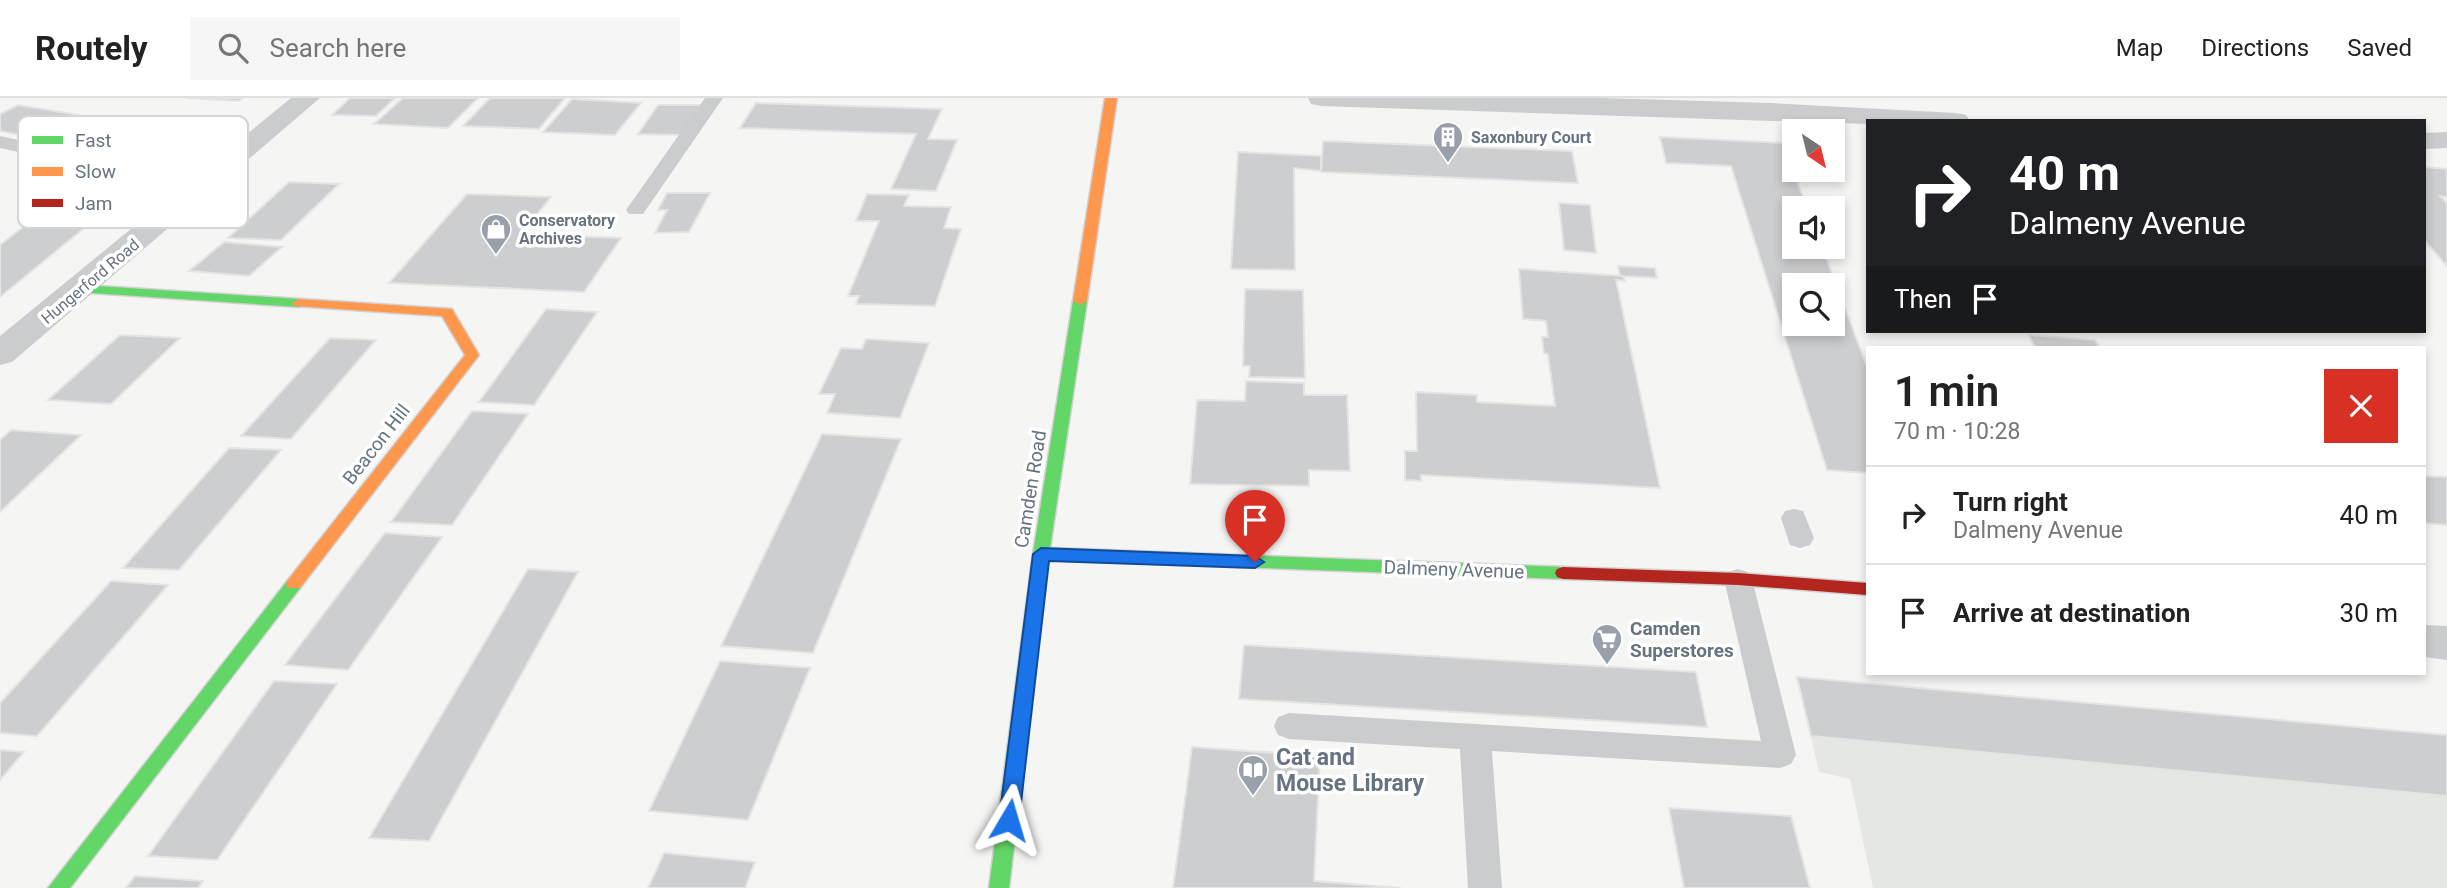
<!DOCTYPE html>
<meta charset="utf-8">
<style>
:root{--surface:#fff;--page:#f6f6f6;--text:#222;--muted:#767676;--line:#e0e0e0}
body{margin:0;font-family:Roboto,sans-serif;background:var(--page);color:var(--text);height:100vh;display:flex;flex-direction:column;font-size:26px;white-space:nowrap}
*{box-sizing:border-box;margin:0}
p{font-size:23px;color:var(--muted)}
.icon{flex:none;width:38px;height:38px;fill:none;stroke:currentColor;stroke-width:2;stroke-linecap:round;stroke-linejoin:round}
.map{position:relative;flex:1;overflow:hidden}
.drawer{position:absolute;left:1866px;top:248px;width:560px;height:329px;display:flex;flex-direction:column;background:var(--surface);border-radius:0px;box-shadow:0 4px 10px #0003}
.drawer>*{flex:none}
.hud{position:absolute;left:1866px;top:21px;width:560px;height:214px;border-radius:0px;box-shadow:0 4px 10px #0003;background:#202124;color:#fff;overflow:hidden}
.needle{width:46px;rotate:145deg}
.fabs{position:absolute;left:1782px;top:21px;display:grid;gap:14px}
.fabs a{display:grid;place-items:center;width:63px;height:63px;border-radius:0px;background:var(--surface);box-shadow:0 4px 10px #0003;font-size:35px}
.pin{position:absolute;display:grid;place-items:center;width:60px;height:60px;color:#fff;margin:-72px -30px;border-radius:50% 50% 50% 0;rotate:-45deg;box-shadow:0 0 7px #0007}
.pin .icon{rotate:45deg}
.me{position:absolute;width:77px;margin:-38px;rotate:7deg;stroke-linejoin:round;filter:drop-shadow(0 0 5px #0008)}
.turn{display:flex;align-items:center;gap:24px;height:147px;padding:0 28px;font-size:32px}
.turn .icon{width:91px;height:91px;stroke-width:2.5}
.turn b{display:block;font-size:49px;line-height:60px}
.then{display:flex;align-items:center;height:66px;padding:0 28px;background:#0003;gap:14px;font-size:26px}
.round{display:grid;place-items:center;flex:none;width:74px;height:74px;border-radius:0px;background:var(--page)}
.summary{display:flex;align-items:center;justify-content:space-between;height:119px;padding:0 28px}
h1{font-size:42px;font-weight:600;line-height:52px}
ul{padding:0;list-style:none}
li{display:flex;align-items:center;gap:21px;height:98px;padding:0 28px;border-top:2px solid var(--line)}
li div{flex:1}
li b{display:block;font-size:26px}
li em{font-style:normal}
header{display:flex;align-items:center;gap:42px;box-sizing:border-box;height:98px;padding:0 35px;background:var(--surface);border-bottom:2px solid var(--line)}
header strong{font-size:33px}
nav{display:flex;gap:38px;margin-inline-start:auto;font-size:24px}
.search{width:490px;height:63px;background:var(--page);display:flex;align-items:center;gap:18px;box-sizing:border-box;padding:0 24px;border-radius:0px;color:var(--muted);font-size:26px}
.map>svg:first-child{display:block}
.green{fill:#e4e7e2}
.building{fill:#cdcecf;stroke:#e4e4e4;stroke-width:2;fill-rule:evenodd}
.lines{fill:none;stroke-linecap:round;stroke-linejoin:round}
.fast-casing{stroke:#d1d1d2;stroke-width:3}
.slow-casing{stroke:#d1d1d2;stroke-width:3}
.jam-casing{stroke:#d1d1d2;stroke-width:3}
.lane{fill:#cbcccd;fill-rule:evenodd}
.street{fill:#cbcccd;fill-rule:evenodd}
.fast{fill:#63d668;fill-rule:evenodd}
.slow{fill:#ff974d;fill-rule:evenodd}
.jam{fill:#b3261e;fill-rule:evenodd}
.route{fill:#1a73e8;stroke:#114b97;stroke-width:2}
.labels{text-anchor:middle;stroke-width:7;stroke-linejoin:round;paint-order:stroke}
.far-poi-label{font-size:16px;font-weight:bold;fill:#687381;stroke:#fff;text-anchor:start}
.far-street-label{font-size:16px;fill:#687381;stroke:#fff}
.street-label{font-size:19px;fill:#687381;stroke:#fff}
.poi-label{font-size:19px;font-weight:bold;fill:#687381;stroke:#fff;text-anchor:start}
.near-poi-label{font-size:23px;font-weight:bold;fill:#687381;stroke:#fff;text-anchor:start}
.key{fill:#fff;stroke:#d2d5d9;stroke-width:2}
.key-label{font-size:19px;fill:#687381}
</style>
<header>
<strong>Routely</strong>
<div class="search"><svg class="icon" aria-label="search" viewBox="0 0 24 24"><circle cx="10" cy="10" r="6"/><path d="M15 15l6 6"/></svg>Search here</div>
<nav><a>Map</a><a>Directions</a><a>Saved</a></nav>
</header>
<div class="map">
<svg width="2447" height="790" viewBox="0 0 2447 790">
<rect width="100%" height="100%" fill="#f5f5f4"/>
<path class="green" d="M1811 638 2447 698V790H1873L1850 681 1819 674Z"/>
<path class="building" d="M185 0H243L239 3Z
M350 0H395L376 18 332 17Z
M403 0H478L448 30 374 26Z
M490 0H565L539 31 463 28Z
M572 1 641 5 615 37 543 34Z
M756 5 942 11 928 41 957 42 936 93 891 91 916 36 740 30Z
M18 7 79 17 74 20 127 31 92 52 0 33V16Z
M658 7H701L682 37 638 36Z
M1660 39 1783 45 1807 110H1794V149H1822L1867 269V375L1827 372 1731 68 1666 65ZM1794 187H1832V226H1794Z
M1323 43 1572 53 1578 85 1321 74Z
M1238 54 1321 58V73L1294 70 1295 172 1231 171Z
M2424 69 2447 71V99L2440 98 2447 105V168L2424 142Z
M88 79 144 81 0 199V147Z
M289 84 339 86 281 142 228 140Z
M667 95H710L689 134 655 135 667 112H658Z
M467 96 551 99 521 136 621 140 584 194 389 185Z
M867 96 909 97 904 108 951 109 944 130 961 131 935 208 856 206 859 198H848L879 123H856Z
M1559 105 1590 107 1596 155 1564 152Z
M224 144 282 149 249 178 189 173Z
M1618 168 1655 170 1657 180 1620 178Z
M1519 171 1623 178 1625 183 1616 182 1660 390 1421 377V383L1405 382V353H1417L1416 294 1477 297V304L1555 308 1548 256 1544 255 1542 239H1548L1546 223 1523 221Z
M1245 191 1303 192 1305 280 1249 279 1250 268H1243Z
M546 211 597 214 534 307 479 304Z
M120 237 180 240 111 306 48 302Z
M2029 237 2095 242 2100 250H2035Z
M330 240 376 242 291 341 241 338Z
M866 241 929 245 900 320 827 315 835 296H819L841 250 862 251Z
M1246 283 1304 285V297H1347L1350 373 1309 372V388L1190 386 1197 302 1245 303Z
M472 313 528 316 452 427 391 424Z
M11 332 81 337 0 414V342Z
M822 336 901 341 813 555 721 548Z
M229 350 281 352 179 472 123 470Z
M2424 378 2447 379V427L2424 425Z
M385 435 442 439 348 572 285 567Z
M528 471 578 474 429 743 369 740Z
M111 483 168 487 37 638 0 635V605Z
M1244 547 1696 574 1707 629 1239 601Z
M720 563 810 570 748 722 649 713Z
M1797 579 2447 637V698L1811 638Z
M274 583 337 586 217 762 148 758Z
M1192 649 1320 658 1314 783 1401 790H1173Z
M0 652 24 654 0 682Z
M1669 710 1791 718 1810 790H1684Z
M664 755 755 764 745 790H648Z
M135 778 203 783 198 790H126Z"/>
<g class="lines">
<g class="fast-casing">
<path id="fast" d="M82 187 299 201 306 205 299 209 77 194 75 191Z
M1080 199 1087 203 1050 450 1563 469 1569 471 1571 475 1569 479 1563 481 1048 462 1009 790H989L1033 456 1073 203Z
M294 480 300 482 302 486 300 490 70 790H48L288 482Z"/>
</g>
<g class="slow-casing">
<path id="slow" d="M1105 0H1117L1087 203 1080 207 1073 203Z
M299 201 452 211 479 257 300 490H288L286 486 288 482 465 257 442 218 294 208 292 205Z"/>
</g>
<g class="jam-casing">
<path id="jam" d="M1563 469 1738 475 1867 485V497L1738 487 1563 481 1557 479 1555 475 1557 471Z"/>
</g>
<path class="lane" d="M705 0H723L643 116H629L626 112Z
M0 38 101 60 224 64 231 66 234 70 231 74 224 76 101 72 0 50Z
M1794 411 1803 413 1814 440 1810 447 1800 450 1790 447 1781 420 1785 413Z
M1738 471 1748 474 1752 481 1796 657 1791 666 1780 670 1492 653 1502 790H1468L1460 651 1289 641 1278 637 1274 628 1278 619 1289 615 1761 643 1724 481 1728 474Z"/>
<path class="street" d="M291 0H320L12 264 0 267V238Z
M1308 0H1602L1770 5 1956 15 1966 17 1970 23H1867V26L1321 8 1311 6Z
M2447 34V50L2424 51V35Z
M2424 527 2447 528V562L2424 559Z"/>
<use href="#fast" class="fast"/>
<use href="#slow" class="slow"/>
<use href="#jam" class="jam"/>
</g>
<path class="route" d="M1041 450 1255 458 1264 464 1255 470 1049 463 1019 722 1016 728 1009 731 1002 728 999 722 1033 456Z"/>
<defs>
<g id="building-pin" transform="scale(1.575)"><path d="M0 17L-7.5 6A9.5 9.5 0 1 1 7.5 6Z" fill="#99a0a9" stroke="#fff"/><path d="M-4-6H4V6H1V3H-1V6H-4ZM-2.5-4.3h1.7v1.8h-1.7ZM.8-4.3h1.7v1.8H.8ZM-2.5-1h1.7V.8h-1.7ZM.8-1h1.7V.8H.8Z" fill="#fff"/></g>
<g id="shop-pin" transform="scale(1.575)"><path d="M0 17L-7.5 6A9.5 9.5 0 1 1 7.5 6Z" fill="#99a0a9" stroke="#fff"/><path d="M-5-2.5h2.3a2.7 3.5 0 0 1 5.4 0H5L5.5 6h-11ZM-1.5-2.5h3a1.5 2.3 0 0 0-3 0Z" fill="#fff"/></g>
<g id="supermarket-pin" transform="scale(1.575)"><path d="M0 17L-7.5 6A9.5 9.5 0 1 1 7.5 6Z" fill="#99a0a9" stroke="#fff"/><path d="M-6-5.5h2.5l.6 2H6L4.5 2H-2.5L-4.4-4H-6ZM-1.5 3.2a1.3 1.3 0 1 0 .1 0ZM3 3.2a1.3 1.3 0 1 0 .1 0Z" fill="#fff"/></g>
<g id="library-pin" transform="scale(1.575)"><path d="M0 17L-7.5 6A9.5 9.5 0 1 1 7.5 6Z" fill="#99a0a9" stroke="#fff"/><path d="M-6-4Q-3-5.5-.7-3.5V5Q-3 3-6 4ZM6-4Q3-5.5 .7-3.5V5Q3 3 6 4Z" fill="#fff"/></g>
</defs>
<g fill-rule="evenodd">
<use href="#building-pin" x="1448" y="39"/>
<use href="#shop-pin" x="496" y="131"/>
<use href="#supermarket-pin" x="1607" y="541"/>
<use href="#library-pin" x="1253" y="672"/>
</g>
<g class="labels">
<g class="far-poi-label">
<text x="1471" y="45">Saxonbury Court</text>
<text x="519" y="128">Conservatory<tspan x="519" dy="18">Archives</tspan></text>
</g>
<g class="far-street-label">
<text transform="translate(90 183) rotate(-40)" y="6">Hungerford Road</text>
</g>
<g class="street-label">
<text transform="translate(376 346) rotate(-52)" y="7">Beacon Hill</text>
<text transform="translate(1030 391) rotate(-81)" y="7">Camden Road</text>
<text transform="translate(1454 471) rotate(2)" y="7">Dalmeny Avenue</text>
</g>
<g class="poi-label">
<text x="1630" y="537">Camden<tspan x="1630" dy="22">Superstores</tspan></text>
</g>
<g class="near-poi-label">
<text x="1276" y="667">Cat and<tspan x="1276" dy="26">Mouse Library</tspan></text>
</g>
</g>
<rect x="18" y="18" width="230" height="112" rx="10" class="key"/>
<rect x="32" y="38" width="31" height="8" fill="#63d668"/>
<rect x="32" y="69" width="31" height="9" fill="#ff974d"/>
<rect x="32" y="101" width="31" height="8" fill="#b3261e"/>
<g class="key-label">
<text x="75" y="49">Fast</text>
<text x="75" y="80">Slow</text>
<text x="75" y="112">Jam</text>
</g>
</svg>
<div class="fabs">
<a><svg class="needle" viewBox="-14 -14 28 28"><path d="M0-13l5 13h-10z" fill="#e53935"/><path d="M0 13l5-13h-10z" fill="#767676"/></svg></a>
<a><svg class="icon" aria-label="sound" viewBox="0 0 24 24"><path d="M4 9h4l5-4v14l-5-4H4zM17 9q2 3 0 6"/></svg></a>
<a><svg class="icon" aria-label="search" viewBox="0 0 24 24"><circle cx="10" cy="10" r="6"/><path d="M15 15l6 6"/></svg></a>
</div>
<div class="pin" style="left:1255px;top:464px;background:#d93025"><svg class="icon" aria-label="arrive" viewBox="0 0 24 24"><path d="M6 21V4h12l-3 4 3 4H6"/></svg></div>
<svg class="me" style="left:1009px;top:722px" viewBox="-20 -20 40 40"><path d="M0-17L14 15 0 8-14 15z" fill="#1a73e8" stroke="#fff" stroke-width="4"/></svg>
<div class="hud">
<div class="turn"><svg class="icon" aria-label="right" viewBox="0 0 24 24"><path d="M7 20v-9h11M14 6l5 5-5 5"/></svg><div><b>40 m</b>Dalmeny Avenue</div></div>
<div class="then">Then<svg class="icon" aria-label="arrive" viewBox="0 0 24 24"><path d="M6 21V4h12l-3 4 3 4H6"/></svg></div>
</div>
<section class="drawer">
<div class="summary"><div><h1>1 min</h1><p>70 m · 10:28</p></div><a class="round" style="background:#d93025;color:#fff"><svg class="icon" aria-label="close" viewBox="0 0 24 24"><path d="M6 6l12 12M18 6L6 18"/></svg></a></div>
<ul>
<li><svg class="icon" aria-label="right" viewBox="0 0 24 24"><path d="M7 20v-9h11M14 6l5 5-5 5"/></svg><div><b>Turn right</b><p>Dalmeny Avenue</p></div><em>40 m</em></li>
<li><svg class="icon" aria-label="arrive" viewBox="0 0 24 24"><path d="M6 21V4h12l-3 4 3 4H6"/></svg><div><b>Arrive at destination</b></div><em>30 m</em></li>
</ul>
</section>
</div>
